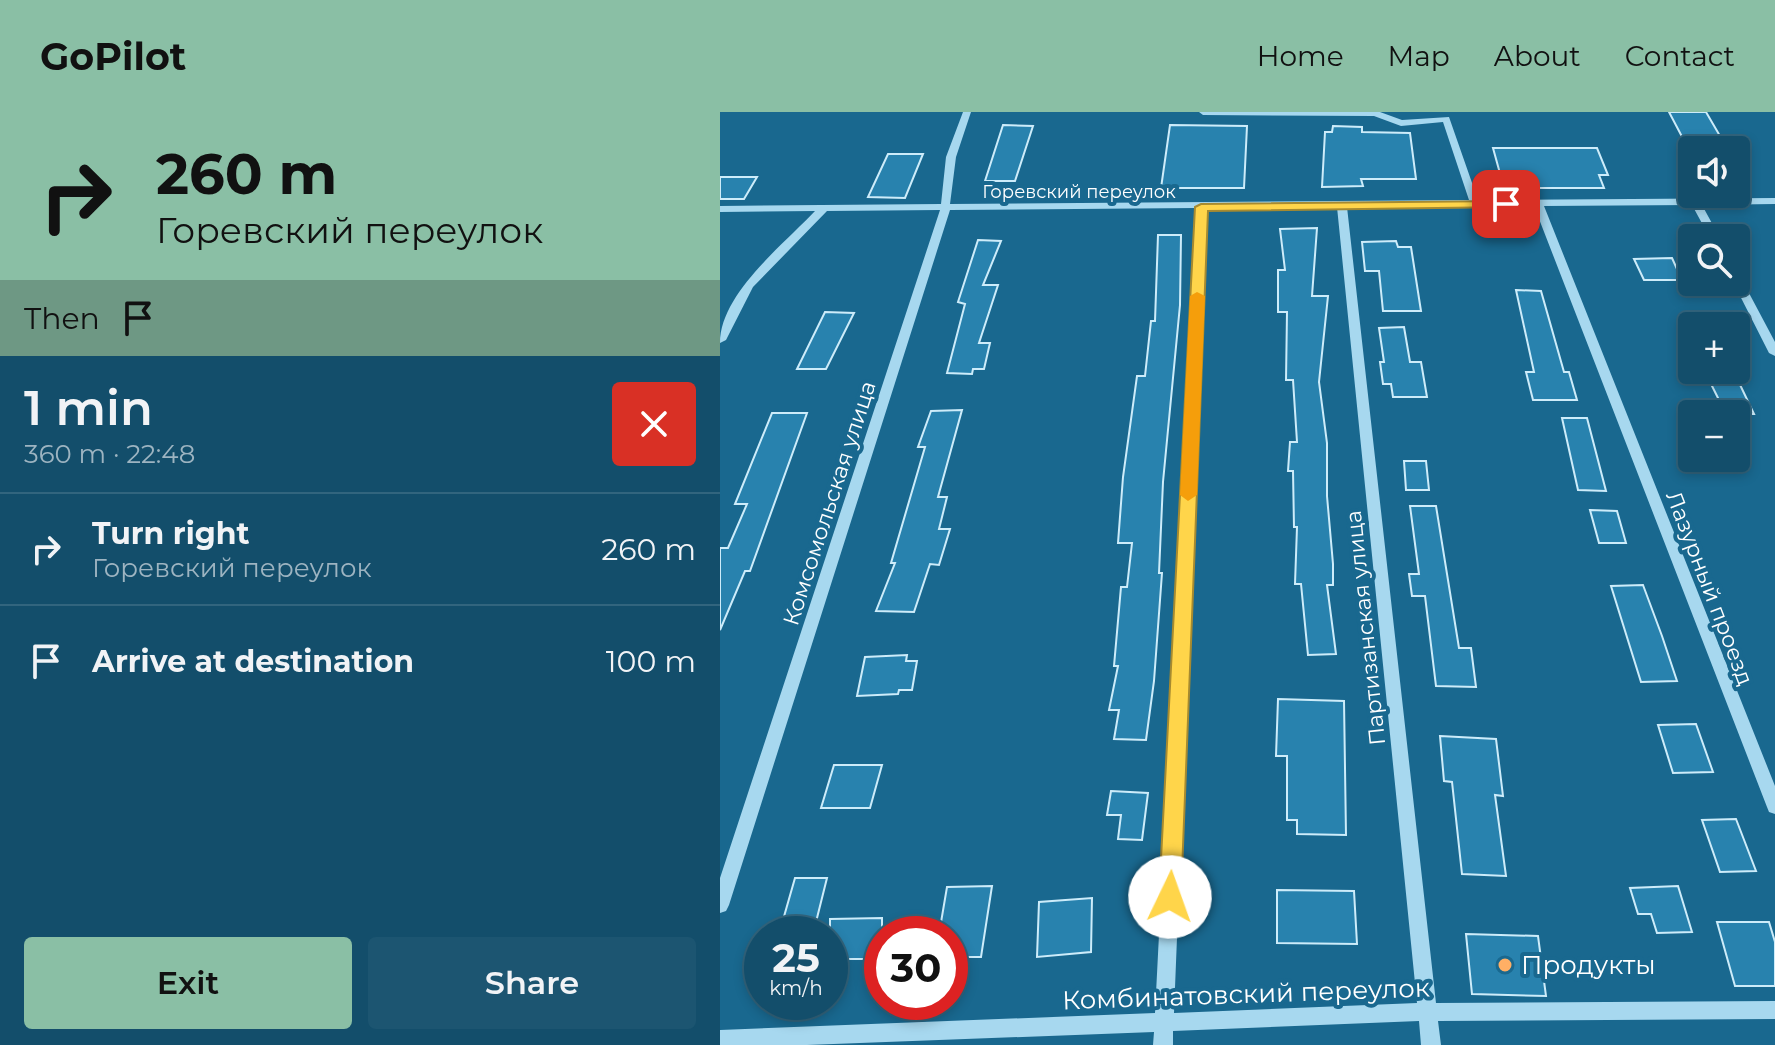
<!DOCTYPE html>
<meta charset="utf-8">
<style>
:root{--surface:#134e6b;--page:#1c5571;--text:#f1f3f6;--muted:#9db4c1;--line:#32657e;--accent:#8abfa5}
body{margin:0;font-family:Montserrat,sans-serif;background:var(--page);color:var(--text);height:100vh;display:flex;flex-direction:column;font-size:30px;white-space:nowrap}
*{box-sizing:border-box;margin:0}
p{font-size:26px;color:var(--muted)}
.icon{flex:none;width:44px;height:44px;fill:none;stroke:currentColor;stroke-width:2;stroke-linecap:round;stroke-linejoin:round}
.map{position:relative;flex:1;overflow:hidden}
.side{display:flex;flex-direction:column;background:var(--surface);width:720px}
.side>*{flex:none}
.top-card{background:#8abfa5;color:#111;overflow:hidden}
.buttons{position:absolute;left:958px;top:24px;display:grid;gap:16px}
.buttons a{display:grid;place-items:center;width:72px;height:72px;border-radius:8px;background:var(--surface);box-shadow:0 4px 12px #0003,0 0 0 2px var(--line);font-size:40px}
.speed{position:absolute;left:24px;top:804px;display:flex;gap:16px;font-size:40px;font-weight:700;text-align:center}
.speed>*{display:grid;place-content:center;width:104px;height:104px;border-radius:50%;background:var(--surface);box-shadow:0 4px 12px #0003,0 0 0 2px var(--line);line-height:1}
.speed small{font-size:20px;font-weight:400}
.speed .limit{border:12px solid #d22;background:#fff;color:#111}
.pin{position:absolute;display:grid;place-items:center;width:68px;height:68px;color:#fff;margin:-34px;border-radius:16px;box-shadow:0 4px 12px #0006}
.me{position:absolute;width:88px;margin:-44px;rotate:3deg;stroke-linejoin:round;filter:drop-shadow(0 0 6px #0008)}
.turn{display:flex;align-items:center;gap:28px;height:168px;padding:0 24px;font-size:36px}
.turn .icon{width:104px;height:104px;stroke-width:2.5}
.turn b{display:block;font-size:56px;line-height:68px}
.then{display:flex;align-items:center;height:76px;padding:0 24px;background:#0003;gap:16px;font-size:30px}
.round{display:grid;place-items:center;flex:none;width:84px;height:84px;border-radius:8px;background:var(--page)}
.overview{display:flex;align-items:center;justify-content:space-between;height:136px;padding:0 24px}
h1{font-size:48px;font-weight:600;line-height:60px}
.primary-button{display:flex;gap:16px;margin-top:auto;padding:16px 24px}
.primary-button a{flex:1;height:92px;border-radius:8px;background:var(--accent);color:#111;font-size:32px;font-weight:600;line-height:92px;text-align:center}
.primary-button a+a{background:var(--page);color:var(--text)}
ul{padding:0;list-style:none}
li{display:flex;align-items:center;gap:24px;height:112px;padding:0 24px;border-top:2px solid var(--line)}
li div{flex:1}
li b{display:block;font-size:30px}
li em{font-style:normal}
header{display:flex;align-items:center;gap:48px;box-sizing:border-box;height:112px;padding:0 40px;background:var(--accent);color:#111}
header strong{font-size:38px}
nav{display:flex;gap:44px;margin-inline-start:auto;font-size:28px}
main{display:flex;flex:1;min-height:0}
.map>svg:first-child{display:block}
.building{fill:#2882ae;stroke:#cdecfa;stroke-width:2}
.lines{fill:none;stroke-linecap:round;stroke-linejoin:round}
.minor{fill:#a7d8ef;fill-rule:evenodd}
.route{fill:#ffd54a;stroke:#a68a30;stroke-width:2}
.slow{fill:#f59e0b}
.poi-dot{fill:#ffaf65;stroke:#19688f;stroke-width:3}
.labels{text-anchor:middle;stroke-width:8;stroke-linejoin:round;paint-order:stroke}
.far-street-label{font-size:18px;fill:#fff;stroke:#19688f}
.street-label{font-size:22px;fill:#fff;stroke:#19688f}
.near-poi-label{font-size:26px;fill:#fff;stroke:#19688f;text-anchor:start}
.near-street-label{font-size:26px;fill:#fff;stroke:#19688f}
</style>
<header>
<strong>GoPilot</strong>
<nav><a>Home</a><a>Map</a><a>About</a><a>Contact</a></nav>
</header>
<main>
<section class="side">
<div class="top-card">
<div class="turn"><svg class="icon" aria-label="right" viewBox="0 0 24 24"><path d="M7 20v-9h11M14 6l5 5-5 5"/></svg><div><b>260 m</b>Горевский переулок</div></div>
<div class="then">Then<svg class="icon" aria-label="arrive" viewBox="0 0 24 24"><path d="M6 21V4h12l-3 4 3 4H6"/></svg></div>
</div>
<div class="overview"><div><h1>1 min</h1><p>360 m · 22:48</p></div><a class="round" style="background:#d93025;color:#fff"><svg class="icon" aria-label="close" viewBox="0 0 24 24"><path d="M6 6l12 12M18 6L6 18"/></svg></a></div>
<ul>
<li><svg class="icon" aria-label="right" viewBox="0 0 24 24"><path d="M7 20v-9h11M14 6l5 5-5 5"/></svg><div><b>Turn right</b><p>Горевский переулок</p></div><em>260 m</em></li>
<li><svg class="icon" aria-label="arrive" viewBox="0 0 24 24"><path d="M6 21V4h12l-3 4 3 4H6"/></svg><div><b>Arrive at destination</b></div><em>100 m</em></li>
</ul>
<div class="primary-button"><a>Exit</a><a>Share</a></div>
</section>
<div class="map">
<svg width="1055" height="933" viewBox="0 0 1055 933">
<rect width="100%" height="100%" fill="#19688f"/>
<path class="building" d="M949 0H986L1007 36 969 38Z
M283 13 313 14 295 69H265Z
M450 13 527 14 524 76H441Z
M613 14 642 15V20L690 21 696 67H641L643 74 602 75 605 20H612Z
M773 36H877L888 63H879L884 76H784Z
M168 42H203L185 86 148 85Z
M0 65H37L24 87H0Z
M597 116 592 184H608L599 270 607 331V384L613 452V473H607L616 542 588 543 581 472H575L577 415H574L573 359H568L570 330H577L573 268H566L567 200H558V158H565L560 117Z
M438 123H461L460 193 443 370 439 461H442L434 569 426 628 394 627 399 598H389L398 554H394L401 475H407L412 431H398L403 365 417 264H425L431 209H435Z
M258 128 281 129 263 173H278L259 231H270L264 257H253L252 262 227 261 245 192 238 190Z
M676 129 678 135H691L701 199H663L659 159H645L642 130Z
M952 146 962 168H924L914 147Z
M796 178 821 179 844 260H849L857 288H813L806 260H814Z
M105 200 134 201 106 257H77Z
M684 215 690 250H701L707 285H673L671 272H663L660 250H664L659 216Z
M984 258H1013L1034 302H1006Z
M242 298 218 385H227L219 417H230L219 453 210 452 194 500 156 499 175 451H171L205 335H198L211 299Z
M52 301H87L30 459H25L0 518V436H8L27 392H15Z
M842 306H867L886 379 858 378Z
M684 349H706L709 378H686Z
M690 394H716L739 536H751L756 575 716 574 705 484H692L689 462H699Z
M870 398 897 399 906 431H879Z
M923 473 942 524 957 569 921 570 891 474Z
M187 543 186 549H197L192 578H179L178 582 137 584 145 545Z
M558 587 624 589 626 723 577 722V708H567V644H556Z
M976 612 993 660 953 661 938 613Z
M720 624 776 627 783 684 775 683 786 764 742 762 732 670 724 669Z
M114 653H162L150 696H101Z
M391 679 428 681 422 728 398 727 401 703H387Z
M1016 707 1036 759 1000 760 982 708Z
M75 766H107L93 822H59Z
M272 774 261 845H230V822H219L227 775Z
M958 774 972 820 937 821 931 802H918L910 776Z
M557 778 634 779 637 832 557 831Z
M372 786 371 840 317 845 319 790Z
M162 806V847H110V807Z
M997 810H1049L1055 830V874H1015Z
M746 822 818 824 826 884 752 882Z"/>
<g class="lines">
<path class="minor" d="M243 0H251L236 45 230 92 749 88 723 10 681 14 654 4 483 3 479 0H660L682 8 729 5 758 88 1055 86V92L982 93 1000 126H990L972 93 824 94 1055 674V702L1049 700 1047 695 814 94 627 95 716 891 1055 889V907L718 909 721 933H701L699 909 453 919V933H433L434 920 87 933H0V918L435 901 476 96 230 98 9 793 6 799 0 801V766L220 98 107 99 33 175 6 228 0 231C0 182 63 133 95 99L0 100V94L221 92 226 45ZM617 95 697 891 454 901 486 96Z
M1016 163 1021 166 1055 230V244L1049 241 1013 170H1016Z"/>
</g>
<path class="route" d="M786 89 793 92 791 95 488 99 461 785 458 792 450 795 442 792 439 785 475 95 481 92Z"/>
<path class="slow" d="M477 180 485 184 477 383 468 389 460 383 470 184Z"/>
<circle class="poi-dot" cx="785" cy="853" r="8"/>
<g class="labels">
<g class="far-street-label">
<text x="359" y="86">Горевский переулок</text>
</g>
<g class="street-label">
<text transform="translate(109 391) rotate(-72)" y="8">Комсомольская улица</text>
<text transform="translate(990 476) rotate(69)" y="8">Лазурный проезд</text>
<text transform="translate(645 516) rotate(-96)" y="8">Партизанская улица</text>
</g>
<g class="near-poi-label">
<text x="801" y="862">Продукты</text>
</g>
<g class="near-street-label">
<text transform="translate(526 882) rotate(-2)" y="9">Комбинатовский переулок</text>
</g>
</g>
</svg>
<div class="buttons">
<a><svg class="icon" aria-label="sound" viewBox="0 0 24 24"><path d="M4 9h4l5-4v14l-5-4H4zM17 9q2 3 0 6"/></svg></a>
<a><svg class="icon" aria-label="search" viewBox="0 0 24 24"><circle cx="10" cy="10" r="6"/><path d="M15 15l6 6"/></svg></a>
<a>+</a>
<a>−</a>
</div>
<div class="speed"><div>25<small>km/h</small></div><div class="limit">30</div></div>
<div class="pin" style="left:786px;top:92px;background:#d93025"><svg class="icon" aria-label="arrive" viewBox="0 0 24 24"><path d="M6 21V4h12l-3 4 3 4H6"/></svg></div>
<svg class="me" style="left:450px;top:785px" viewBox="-20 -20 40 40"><circle r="19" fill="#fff"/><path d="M0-13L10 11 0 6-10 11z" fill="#ffd54a"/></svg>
</div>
</main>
